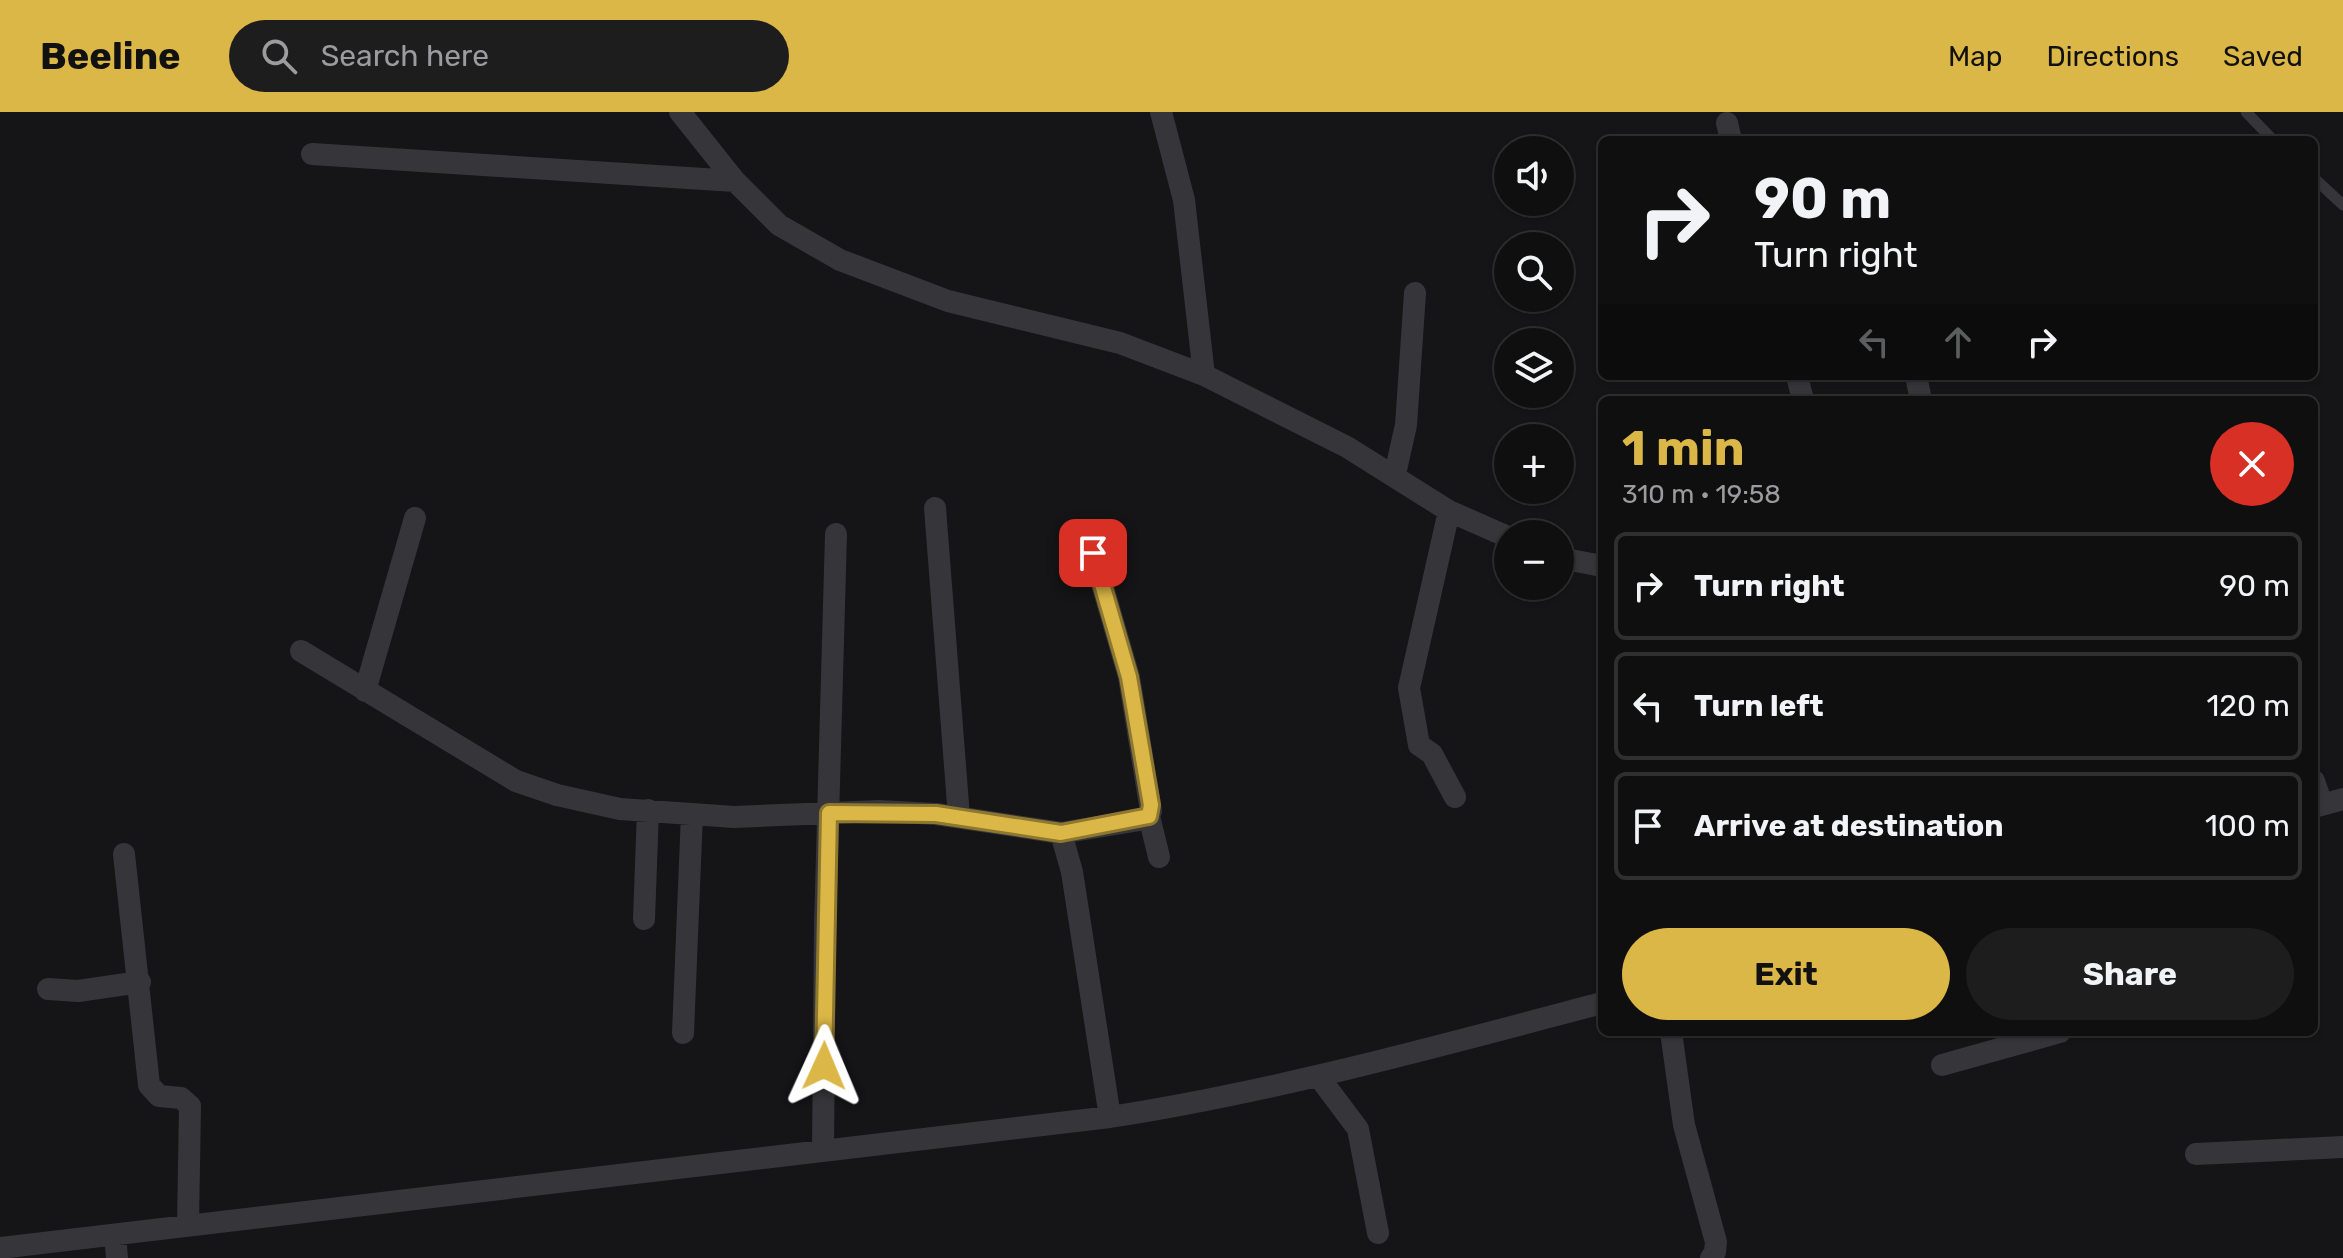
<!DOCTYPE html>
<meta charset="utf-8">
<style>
:root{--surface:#100f10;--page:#1e1d1e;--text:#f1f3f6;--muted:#9c9c9f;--line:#302f30;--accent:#dbb747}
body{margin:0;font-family:Rubik,sans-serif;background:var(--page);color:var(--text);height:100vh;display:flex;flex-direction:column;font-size:30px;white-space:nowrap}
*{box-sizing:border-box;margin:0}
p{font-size:26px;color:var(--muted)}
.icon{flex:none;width:44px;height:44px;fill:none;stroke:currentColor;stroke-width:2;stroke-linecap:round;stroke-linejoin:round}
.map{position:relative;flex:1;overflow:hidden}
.sheet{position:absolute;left:1598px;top:284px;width:720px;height:640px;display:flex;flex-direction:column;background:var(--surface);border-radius:12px;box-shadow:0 2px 6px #0004,0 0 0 2px var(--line)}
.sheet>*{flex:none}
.hud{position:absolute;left:1598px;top:24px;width:720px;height:244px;border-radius:12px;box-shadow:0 2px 6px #0004,0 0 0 2px var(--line);background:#100f10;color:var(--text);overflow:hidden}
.buttons{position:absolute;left:1494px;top:24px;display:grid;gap:16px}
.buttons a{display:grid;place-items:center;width:80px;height:80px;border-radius:50%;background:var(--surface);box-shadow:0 2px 6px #0004,0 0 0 2px var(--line);font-size:40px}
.pin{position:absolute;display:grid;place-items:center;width:68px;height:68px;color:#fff;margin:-34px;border-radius:16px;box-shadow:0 4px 12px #0006}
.me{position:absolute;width:88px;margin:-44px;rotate:1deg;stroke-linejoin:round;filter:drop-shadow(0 0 6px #0008)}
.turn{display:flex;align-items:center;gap:28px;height:168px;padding:0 24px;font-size:36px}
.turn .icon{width:104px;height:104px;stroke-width:2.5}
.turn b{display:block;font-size:56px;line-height:68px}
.lanes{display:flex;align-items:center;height:76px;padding:0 24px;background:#0003;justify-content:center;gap:40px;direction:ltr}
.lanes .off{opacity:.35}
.round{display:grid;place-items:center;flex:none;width:84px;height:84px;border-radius:42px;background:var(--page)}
.headline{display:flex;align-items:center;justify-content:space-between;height:136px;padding:0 24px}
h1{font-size:48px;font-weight:700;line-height:60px;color:var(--accent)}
.button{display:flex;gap:16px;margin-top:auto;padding:16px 24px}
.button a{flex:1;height:92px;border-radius:48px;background:var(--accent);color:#111;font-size:32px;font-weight:700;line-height:92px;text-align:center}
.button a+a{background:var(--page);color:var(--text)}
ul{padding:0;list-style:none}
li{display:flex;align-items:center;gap:24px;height:108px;margin:0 16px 12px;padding:0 8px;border:4px solid var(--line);border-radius:12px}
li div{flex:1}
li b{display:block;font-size:30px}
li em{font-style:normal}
header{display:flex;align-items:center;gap:48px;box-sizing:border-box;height:112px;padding:0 40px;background:var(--accent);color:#111}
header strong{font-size:38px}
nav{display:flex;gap:44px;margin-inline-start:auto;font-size:28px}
.search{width:560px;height:72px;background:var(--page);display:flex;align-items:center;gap:20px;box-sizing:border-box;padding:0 28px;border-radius:44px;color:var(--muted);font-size:30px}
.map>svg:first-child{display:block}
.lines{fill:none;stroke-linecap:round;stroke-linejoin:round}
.service{stroke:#36363a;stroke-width:11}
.minor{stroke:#36363a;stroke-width:22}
.route-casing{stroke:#8e772e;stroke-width:20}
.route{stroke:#dbb747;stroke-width:14}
</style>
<header>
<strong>Beeline</strong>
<div class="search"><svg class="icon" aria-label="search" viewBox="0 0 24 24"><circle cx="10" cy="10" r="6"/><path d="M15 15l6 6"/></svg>Search here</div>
<nav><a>Map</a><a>Directions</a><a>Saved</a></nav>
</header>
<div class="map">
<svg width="2343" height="1146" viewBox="0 0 2343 1146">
<rect width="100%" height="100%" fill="#151416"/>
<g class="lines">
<path class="service" d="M2246 0 2273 28
M2314 66 2343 93"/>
<path class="minor" d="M680 0 735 69 779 113 840 148 948 189 1120 231 1204 263 1347 335 1449 399 1508 425
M1161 0 1184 88 1204 263
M1727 11 1731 28
M312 42 735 69
M1797 264 1803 288
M1916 264 1921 288
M1395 362 1406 313 1415 181
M935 396 959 705
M1449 399 1409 576 1419 633 1432 642 1455 685
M1560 446 1602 454
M301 539 516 669 557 683 620 697 734 705 879 699 936 702 1061 721 1072 760 1110 1005
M365 579 415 406
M2314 669 2322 692
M2314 695 2343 687
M1149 704 1159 745
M1061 721 1140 708 1149 704 1151 699 1129 565 1093 441
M124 742 149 973 159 984 181 986 190 994 188 1113
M644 807 648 698
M48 877 78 879 140 870
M1671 920 1684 1013 1716 1130 1715 1140 1711 1146
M683 921 692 702
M1942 953 2060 920
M1319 965 1358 1017 1378 1121
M823 1038 825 813 836 422
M2196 1042 2343 1035
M115 1123 117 1146
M0 1136 1110 1005C1277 979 1439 934 1602 891"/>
</g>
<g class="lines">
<g class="route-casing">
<path id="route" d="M824 954 829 701 936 702 1061 721 1149 704 1151 693 1129 565 1093 441"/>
</g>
<use href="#route" class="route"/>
</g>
</svg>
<div class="buttons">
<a><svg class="icon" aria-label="sound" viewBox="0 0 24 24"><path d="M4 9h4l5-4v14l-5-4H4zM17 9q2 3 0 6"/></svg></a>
<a><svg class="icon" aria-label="search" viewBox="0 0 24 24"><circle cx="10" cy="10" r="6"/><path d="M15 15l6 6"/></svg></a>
<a><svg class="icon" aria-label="layers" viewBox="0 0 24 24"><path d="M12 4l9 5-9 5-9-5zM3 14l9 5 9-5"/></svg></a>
<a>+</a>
<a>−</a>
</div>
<div class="pin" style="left:1093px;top:441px;background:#d93025"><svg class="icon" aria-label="arrive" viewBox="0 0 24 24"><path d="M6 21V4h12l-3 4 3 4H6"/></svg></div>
<svg class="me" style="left:824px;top:954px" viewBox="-20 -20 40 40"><path d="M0-17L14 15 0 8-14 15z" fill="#dbb747" stroke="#fff" stroke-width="4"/></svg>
<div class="hud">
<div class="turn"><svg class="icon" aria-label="right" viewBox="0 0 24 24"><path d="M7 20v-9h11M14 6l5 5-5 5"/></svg><div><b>90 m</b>Turn right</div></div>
<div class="lanes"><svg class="icon off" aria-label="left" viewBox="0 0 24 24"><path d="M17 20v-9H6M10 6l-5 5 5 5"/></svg><svg class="icon off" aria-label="ahead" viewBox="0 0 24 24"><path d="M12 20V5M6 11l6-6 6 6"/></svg><svg class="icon" aria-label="right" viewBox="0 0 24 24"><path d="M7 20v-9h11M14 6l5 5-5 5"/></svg></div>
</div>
<section class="sheet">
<div class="headline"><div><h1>1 min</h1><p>310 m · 19:58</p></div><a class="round" style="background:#d93025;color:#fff"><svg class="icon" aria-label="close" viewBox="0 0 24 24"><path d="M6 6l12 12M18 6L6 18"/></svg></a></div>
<ul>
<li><svg class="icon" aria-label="right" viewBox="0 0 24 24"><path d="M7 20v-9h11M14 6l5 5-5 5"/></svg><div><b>Turn right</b></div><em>90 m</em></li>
<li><svg class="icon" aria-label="left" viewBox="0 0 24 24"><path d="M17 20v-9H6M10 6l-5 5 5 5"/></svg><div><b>Turn left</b></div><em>120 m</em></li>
<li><svg class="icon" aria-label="arrive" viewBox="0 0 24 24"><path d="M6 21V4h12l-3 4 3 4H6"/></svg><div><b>Arrive at destination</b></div><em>100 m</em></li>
</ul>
<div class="button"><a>Exit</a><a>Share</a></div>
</section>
</div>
